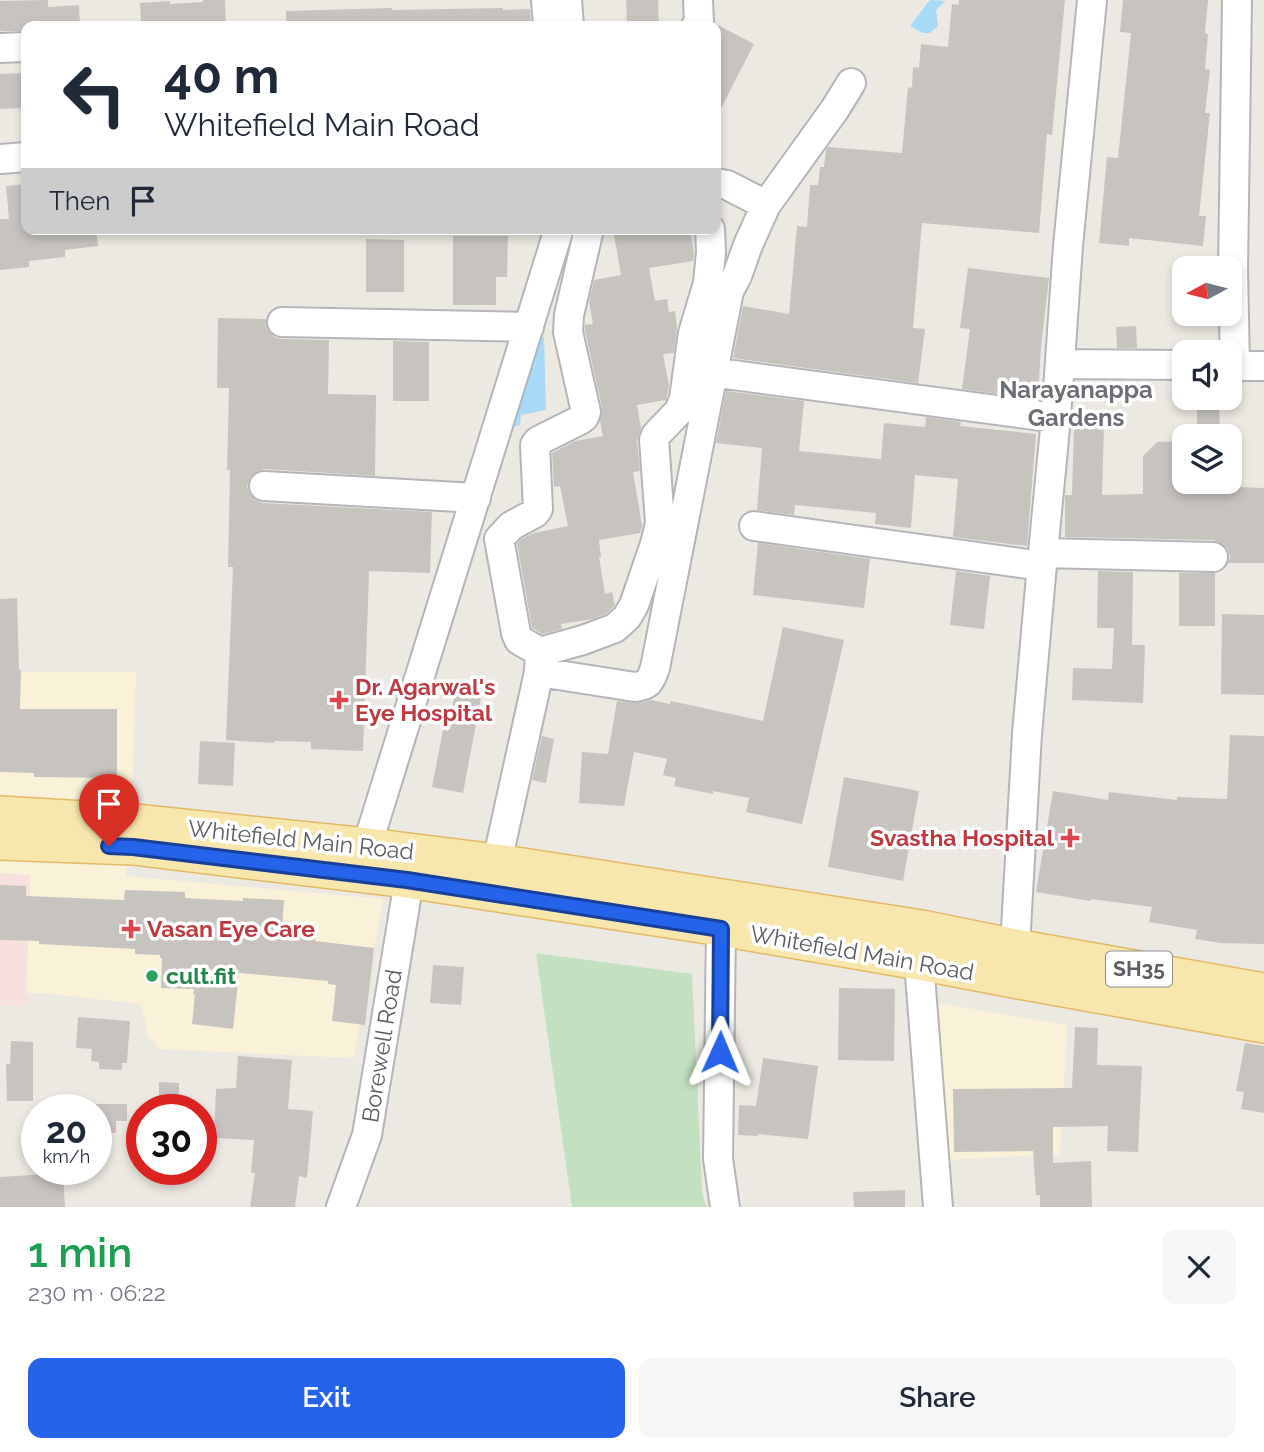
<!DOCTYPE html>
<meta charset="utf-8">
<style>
:root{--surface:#fff;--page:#f6f6f7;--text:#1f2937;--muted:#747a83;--accent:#2563eb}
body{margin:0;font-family:Raleway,sans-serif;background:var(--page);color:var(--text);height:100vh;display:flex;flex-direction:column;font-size:26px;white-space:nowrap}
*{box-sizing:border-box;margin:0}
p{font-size:23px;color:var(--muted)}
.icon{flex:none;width:38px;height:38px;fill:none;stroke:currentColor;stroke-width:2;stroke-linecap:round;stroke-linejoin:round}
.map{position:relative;height:1207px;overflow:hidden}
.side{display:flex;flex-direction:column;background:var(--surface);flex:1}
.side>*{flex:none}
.banner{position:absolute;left:21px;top:21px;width:700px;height:214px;border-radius:14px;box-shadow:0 4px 10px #0003;background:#fff;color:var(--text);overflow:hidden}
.needle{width:46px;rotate:263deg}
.tools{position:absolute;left:1172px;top:256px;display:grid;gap:14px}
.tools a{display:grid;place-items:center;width:70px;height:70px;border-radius:14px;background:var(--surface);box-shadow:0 4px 10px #0003;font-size:35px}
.speed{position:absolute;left:21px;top:1094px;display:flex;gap:14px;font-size:35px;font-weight:700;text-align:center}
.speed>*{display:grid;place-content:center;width:91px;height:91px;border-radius:50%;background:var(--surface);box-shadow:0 4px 10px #0003;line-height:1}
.speed small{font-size:18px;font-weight:400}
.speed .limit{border:10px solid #d22;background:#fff;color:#111}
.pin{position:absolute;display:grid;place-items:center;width:60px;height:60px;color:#fff;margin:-72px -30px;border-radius:50% 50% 50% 0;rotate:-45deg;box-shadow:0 0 7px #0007}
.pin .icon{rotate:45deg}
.me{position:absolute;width:77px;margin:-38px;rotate:1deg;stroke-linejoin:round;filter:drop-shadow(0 0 5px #0008)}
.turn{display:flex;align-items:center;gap:24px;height:147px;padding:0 28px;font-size:32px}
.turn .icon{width:91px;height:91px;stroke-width:2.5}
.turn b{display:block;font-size:49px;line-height:60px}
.then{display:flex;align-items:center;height:66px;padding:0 28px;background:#0003;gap:14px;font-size:26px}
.round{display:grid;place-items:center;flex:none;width:74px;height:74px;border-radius:14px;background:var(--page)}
.headline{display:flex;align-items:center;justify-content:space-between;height:119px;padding:0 28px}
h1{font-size:42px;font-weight:600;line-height:52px;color:#1e9e55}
.button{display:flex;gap:14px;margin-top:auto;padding:14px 28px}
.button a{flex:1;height:80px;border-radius:14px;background:var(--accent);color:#fff;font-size:28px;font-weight:600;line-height:80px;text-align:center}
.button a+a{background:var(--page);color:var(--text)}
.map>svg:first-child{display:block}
.commercial{fill:#faf1d9}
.medical{fill:#f8e0df}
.green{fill:#c3e1c1}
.water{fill:#a8d9f6}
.building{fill:#c7c4c0}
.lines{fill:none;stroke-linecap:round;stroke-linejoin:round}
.minor-casing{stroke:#b3b5b8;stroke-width:32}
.major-casing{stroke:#e3b864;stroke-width:38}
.minor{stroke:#fff;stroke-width:28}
.major{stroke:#f7e7ad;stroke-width:35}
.route-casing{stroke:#184099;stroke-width:18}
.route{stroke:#2563eb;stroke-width:12}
.health-dot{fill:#e0444e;stroke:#fff;stroke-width:2.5}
.leisure-dot{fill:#2e9e5b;stroke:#fff;stroke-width:2.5}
.labels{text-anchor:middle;stroke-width:7;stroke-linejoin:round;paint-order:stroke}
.shield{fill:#fff;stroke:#8c8e91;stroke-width:2}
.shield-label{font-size:21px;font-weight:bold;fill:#5b5e62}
.health-label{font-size:23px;font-weight:bold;fill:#be3a42;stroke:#fff;text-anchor:start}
.street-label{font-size:23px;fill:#5b5e62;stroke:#fff}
.leisure-label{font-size:23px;font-weight:bold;fill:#27864d;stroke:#fff;text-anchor:start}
.neighbourhood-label{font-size:24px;font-weight:bold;fill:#6c7074;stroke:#fff}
</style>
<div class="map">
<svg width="1264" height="1207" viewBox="0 0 1264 1207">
<rect width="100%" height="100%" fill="#ece9e2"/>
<path class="commercial" d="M0 672H136L131 823 126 876 383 899 354 1058 159 1049 148 1035 141 1004 43 993H0Z
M938 1003 1067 1025 1060 1154 944 1160Z"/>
<path class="medical" d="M0 873 30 875 26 1006 0 1005Z"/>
<path class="green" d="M536 953 692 974 702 1191 706 1207H572Z"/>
<path class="water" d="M930 0 945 1 936 10 938 26 930 33H923L910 26Z
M544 337 546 410 521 415 520 425 505 429 533 338Z"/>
<path class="building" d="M48 0V7L79 5 80 26H26V31H0V1Z
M203 0H225L226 26H141L140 3 170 1V4L203 2Z
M626 0H658L659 26H627Z
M959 0H1065L1052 135 1047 134 1039 233 922 223 913 328 925 329 918 383 733 358 743 306 789 314 797 226 807 227 810 185H818L820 167H824L826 150 828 147 902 153 908 87 912 88 913 67 919 68 921 44 948 47 952 4 959 5Z
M1123 0H1208L1205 33 1208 34 1205 69 1210 70 1205 113H1210L1199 216H1206L1203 246 1129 238V246L1099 243 1107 157 1118 158 1125 91 1131 33 1120 32Z
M392 8V10L503 8V10L530 9 531 26H286V11Z
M716 24 754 44 716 118Z
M23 73 25 108 0 109V74Z
M26 184V229H96L98 246 65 250V257L29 261V267L0 270V219H9L6 186Z
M613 229H690L694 253 693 261 649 268 655 301 667 299 669 312 675 311 677 327 674 353 663 354 669 386 666 400 637 405 641 428 637 441 640 471 633 472 642 525 640 533 599 540 601 557H599L605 594 612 592 615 605 606 614 593 619 561 624 562 629 542 634 532 628 517 544 521 539 534 533 568 526 560 486 554 487 552 453 575 441 603 436 600 421 602 408 585 331V325L593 324 589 301 594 280 621 275Z
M453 236H508L507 277H496V305H453Z
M366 239 404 240V292H366Z
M968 268 1049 278 1041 347 1038 399 962 389 970 329 960 328Z
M218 318 266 319 267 329 274 337 282 339 329 340 328 394 376 395 375 476 264 469 256 472 250 478 247 486 250 494 254 499 263 503 432 512 430 573 369 571 363 751 311 749V742L274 741V743L226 740 233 567H228L230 470H227L229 388H217Z
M1136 326 1137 348H1117L1116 327Z
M393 341 429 342V401H393Z
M726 391 804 401 799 451 881 459 884 423 925 427 926 417 961 422 960 426 1036 434 1027 546 953 537 958 479 915 475 911 528 875 524 876 513 795 505 794 515 757 510 762 448 716 443Z
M1197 397H1219L1220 436H1197Z
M1074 427 1104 428 1102 495 1143 494V456L1157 442 1185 441V481H1239V487L1264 488V563H1228L1230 557 1227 548 1221 543 1213 540 1065 537V495H1072Z
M758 543 870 559 864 608 753 595Z
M956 571 990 576 984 629 950 625Z
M1098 571 1133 572 1132 645H1145L1143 703 1072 700 1073 668 1112 669 1114 628H1097Z
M1179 573H1215V626H1179Z
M17 598 19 670H21L20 709H117V778L34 777V773L0 772V599Z
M1222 614 1264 615V695L1221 694Z
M783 627 844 640 802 824 746 812 749 798 713 791V794L674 786 676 778 663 775 667 759 634 752 624 806 579 803 582 752 608 754 617 701 637 703 651 700 670 704 671 701 763 721Z
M456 687 482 692 463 793 432 787 443 730 448 731Z
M1230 735 1264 736V944L1221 943 1195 939 1197 930 1149 922 1152 907 1091 899V901L1036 892 1053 791 1108 800 1109 792 1177 800V797L1227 799Z
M542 736 554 739 546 783 532 780Z
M200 741 235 743 233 786 198 784Z
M844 777 919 791 903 881 828 867Z
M0 885 26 886V896L124 900 125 890 185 892V898L243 901V898L284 900 282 930 316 933 315 941 374 948 365 1025 332 1021 336 985 328 984V981L239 973 233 1029 192 1024 195 994H193L194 989 161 988 162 958H160V955L135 954V949L39 944V941L0 940Z
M433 965 464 967 461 1005 430 1003Z
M839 988 895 989 894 1061 838 1060Z
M78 1017 130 1021 127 1063H122V1070L99 1069V1062L91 1061 92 1049 76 1048Z
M1075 1027 1098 1028 1097 1065 1142 1066 1138 1152 1107 1151 1108 1126 1053 1127V1163L1091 1161 1092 1207H1040V1195H1036L1033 1151 954 1152 953 1089 1072 1088Z
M11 1041 33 1042V1101H7L6 1064H10Z
M1245 1043 1264 1046V1113L1241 1109 1244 1092 1236 1091Z
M238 1056 292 1060 288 1109 313 1111 307 1178 299 1176 295 1207H250L255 1173H251L254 1140 214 1138 216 1089 236 1088Z
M763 1058 818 1066 808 1139 758 1134V1136L738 1135 739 1105 756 1106Z
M159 1082 179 1083V1103L159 1102Z
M96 1104H127V1121H116V1133H96Z
M63 1173 65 1207H0V1177Z
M905 1190V1207H854L853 1192Z"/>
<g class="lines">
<g class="minor-casing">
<path id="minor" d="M546 0 548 26
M567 0 569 26
M696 26 699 22 698 0
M0 48 26 47
M0 159 26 157
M716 183 727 185 766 205
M710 229 711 252 708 283 723 289
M282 322 529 327
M1060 364 1185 365
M1230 366H1264
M1235 366 1233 270 1237 0
M726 374 1056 418
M264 486 476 498
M754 526 1042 566
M1043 553 1213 557
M540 652 583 640 615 628 627 617 634 605 655 544 660 523 654 440 656 435 679 411 684 399 693 333 708 283
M539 672 635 687C650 685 650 681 655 668L729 291 737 276 748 245 766 205 835 109 851 83
M367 846 559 229
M497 862 539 672 540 652 519 640 516 633 499 539 511 526 535 513 538 509 535 445 538 441 580 420 584 417 586 412 568 332 569 315 589 229
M721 928 718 1159 725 1207
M921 941 919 962 938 1207
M1015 947 1027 734 1043 553 1056 418 1068 246 1092 0
M341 1207 367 1135 406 899 407 880"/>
</g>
<g class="major-casing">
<path id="major" d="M0 814 135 822 367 846 497 862 922 928 1015 947 1264 991
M0 842 133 847 407 880 721 928 919 962 1014 980 1264 1025"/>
</g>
<use href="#minor" class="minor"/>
<use href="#major" class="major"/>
</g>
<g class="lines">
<g class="route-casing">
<path id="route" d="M109 846 133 847 407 880 721 929 720 1052"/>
</g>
<use href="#route" class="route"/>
</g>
<g class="health-dot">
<path d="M335.5 689.5h7v7h7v7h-7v7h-7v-7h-7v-7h7z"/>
<path d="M1066.5 827.5h7v7h7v7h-7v7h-7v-7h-7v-7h7z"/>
<path d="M127.5 918.5h7v7h7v7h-7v7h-7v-7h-7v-7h7z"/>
</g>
<circle class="leisure-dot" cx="152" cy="976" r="7"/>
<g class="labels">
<rect class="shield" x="1106" y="951.5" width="66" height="35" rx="5"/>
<g class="shield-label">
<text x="1139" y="976">SH35</text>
</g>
<g class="health-label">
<text x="355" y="695">Dr. Agarwal's<tspan x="355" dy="26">Eye Hospital</tspan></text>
<text x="1054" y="846" text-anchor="end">Svastha Hospital</text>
<text x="147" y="937">Vasan Eye Care</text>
</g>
<g class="street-label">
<text transform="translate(301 840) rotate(6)" y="8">Whitefield Main Road</text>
<text transform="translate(862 953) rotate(10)" y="8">Whitefield Main Road</text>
<text transform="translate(382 1046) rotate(-81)" y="8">Borewell Road</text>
</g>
<g class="leisure-label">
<text x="166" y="984">cult.fit</text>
</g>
<g class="neighbourhood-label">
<text x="1076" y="398">Narayanappa<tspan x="1076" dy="28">Gardens</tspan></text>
</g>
</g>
</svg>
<div class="tools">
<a><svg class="needle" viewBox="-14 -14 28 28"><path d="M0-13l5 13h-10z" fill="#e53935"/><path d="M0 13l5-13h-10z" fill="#747a83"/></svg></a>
<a><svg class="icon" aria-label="sound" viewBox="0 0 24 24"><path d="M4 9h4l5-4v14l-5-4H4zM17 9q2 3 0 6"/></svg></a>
<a><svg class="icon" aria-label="layers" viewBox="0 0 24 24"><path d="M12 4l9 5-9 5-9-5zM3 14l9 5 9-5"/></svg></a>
</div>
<div class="speed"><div>20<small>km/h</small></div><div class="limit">30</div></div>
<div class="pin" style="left:109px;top:846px;background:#d93025"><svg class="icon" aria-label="arrive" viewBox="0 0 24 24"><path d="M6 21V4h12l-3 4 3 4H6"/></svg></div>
<svg class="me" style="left:720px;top:1052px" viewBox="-20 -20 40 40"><path d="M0-17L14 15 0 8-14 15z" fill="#2563eb" stroke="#fff" stroke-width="4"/></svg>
<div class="banner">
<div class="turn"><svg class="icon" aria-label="left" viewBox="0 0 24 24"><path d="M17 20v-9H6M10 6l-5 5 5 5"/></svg><div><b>40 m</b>Whitefield Main Road</div></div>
<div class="then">Then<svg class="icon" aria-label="arrive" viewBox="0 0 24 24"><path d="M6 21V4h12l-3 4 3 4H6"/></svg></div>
</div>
</div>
<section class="side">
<div class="headline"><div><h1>1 min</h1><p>230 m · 06:22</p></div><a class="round"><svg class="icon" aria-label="close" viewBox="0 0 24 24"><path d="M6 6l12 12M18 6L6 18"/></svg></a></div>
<div class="button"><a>Exit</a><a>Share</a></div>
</section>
